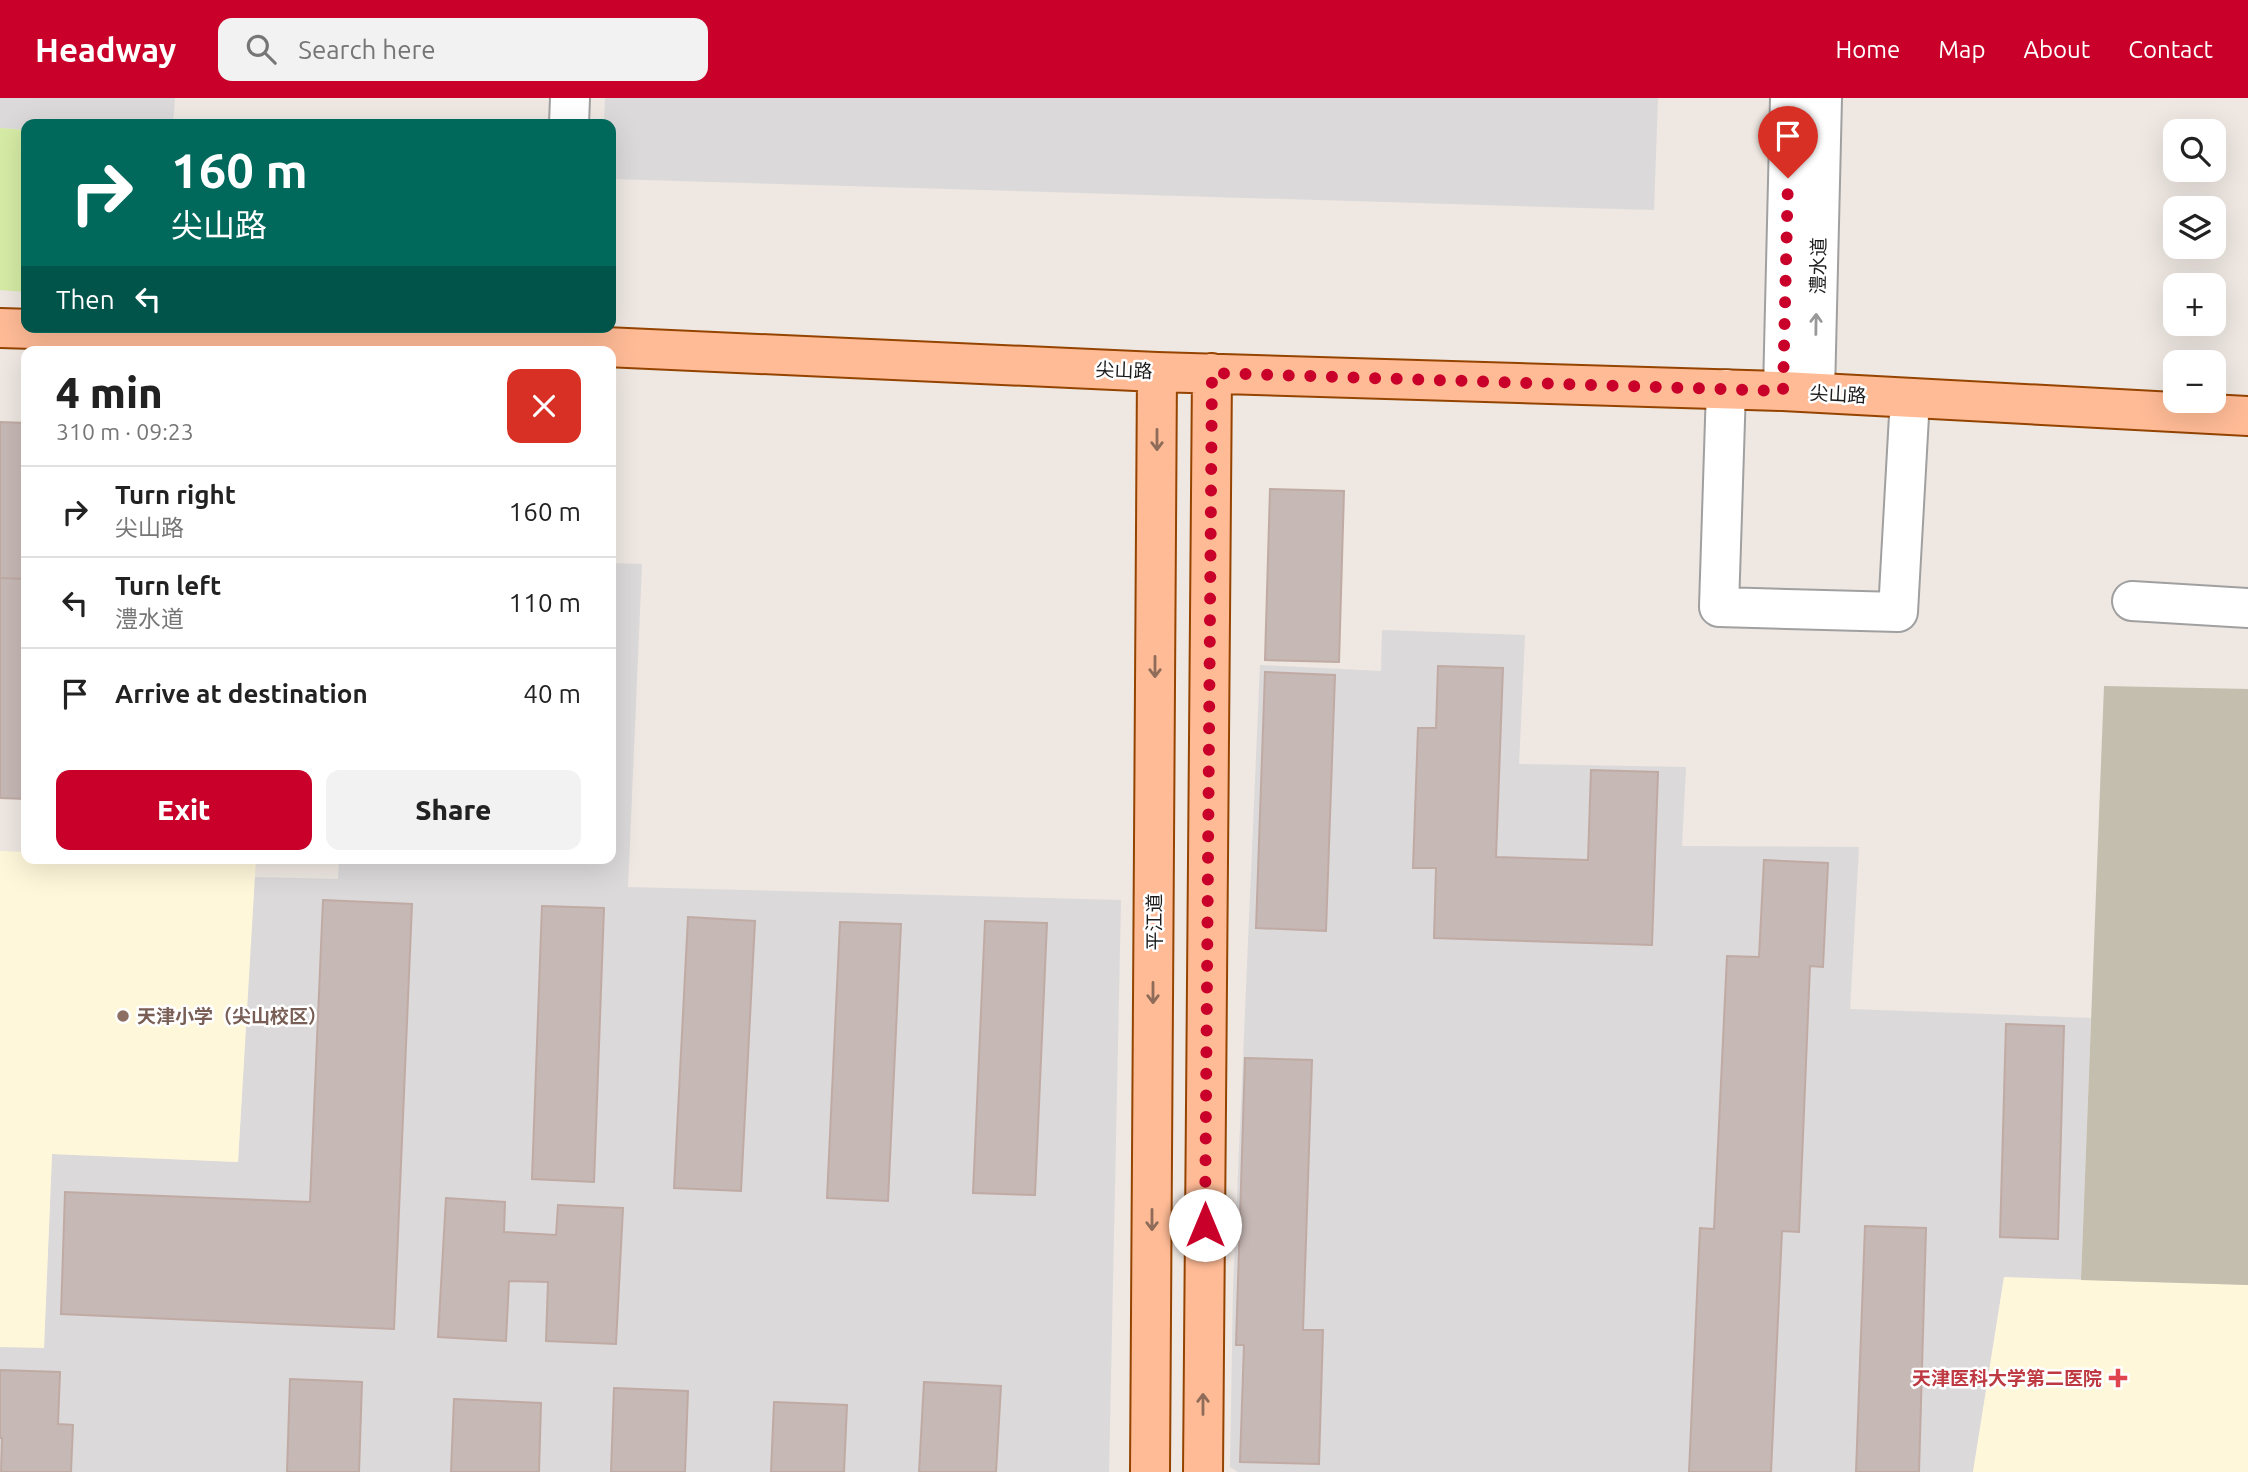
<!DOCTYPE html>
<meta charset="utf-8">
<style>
:root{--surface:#fff;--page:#f2f2f2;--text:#222;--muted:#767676;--line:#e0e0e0;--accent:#c9002a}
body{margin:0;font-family:Ubuntu,"Noto Sans SC",sans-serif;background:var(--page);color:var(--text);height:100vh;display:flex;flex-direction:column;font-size:26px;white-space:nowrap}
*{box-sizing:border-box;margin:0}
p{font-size:23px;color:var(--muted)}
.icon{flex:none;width:38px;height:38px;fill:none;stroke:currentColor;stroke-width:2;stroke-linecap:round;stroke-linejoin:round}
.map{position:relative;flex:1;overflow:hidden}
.side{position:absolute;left:21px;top:248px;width:595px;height:518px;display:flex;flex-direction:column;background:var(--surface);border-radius:14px;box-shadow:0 7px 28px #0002}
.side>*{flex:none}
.top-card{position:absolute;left:21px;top:21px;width:595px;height:214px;border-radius:14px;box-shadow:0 7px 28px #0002;background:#00695c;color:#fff;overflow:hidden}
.tools{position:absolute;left:2163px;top:21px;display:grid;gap:14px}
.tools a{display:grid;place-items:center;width:63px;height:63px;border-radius:14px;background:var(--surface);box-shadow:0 7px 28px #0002;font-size:35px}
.pin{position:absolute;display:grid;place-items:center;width:60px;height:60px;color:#fff;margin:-72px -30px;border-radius:50% 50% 50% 0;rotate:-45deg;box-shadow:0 0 7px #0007}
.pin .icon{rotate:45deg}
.me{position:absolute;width:77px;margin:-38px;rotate:0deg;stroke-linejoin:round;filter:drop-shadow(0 0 5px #0008)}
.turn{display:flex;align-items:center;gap:24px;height:147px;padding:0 35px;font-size:32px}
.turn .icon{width:91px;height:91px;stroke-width:2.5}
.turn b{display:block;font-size:49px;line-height:60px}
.then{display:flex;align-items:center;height:66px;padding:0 35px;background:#0003;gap:14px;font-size:26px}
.round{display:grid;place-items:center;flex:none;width:74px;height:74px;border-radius:14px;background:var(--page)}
.overview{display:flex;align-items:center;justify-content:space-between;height:119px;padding:0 35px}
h1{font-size:42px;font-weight:800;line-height:52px}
.primary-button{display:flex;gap:14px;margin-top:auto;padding:14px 35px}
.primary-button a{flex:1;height:80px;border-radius:14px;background:var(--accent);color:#fff;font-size:28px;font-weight:800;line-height:80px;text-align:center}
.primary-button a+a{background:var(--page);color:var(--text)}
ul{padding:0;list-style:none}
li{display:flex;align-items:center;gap:21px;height:91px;padding:0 35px;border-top:2px solid var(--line)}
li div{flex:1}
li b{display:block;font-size:26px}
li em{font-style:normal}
header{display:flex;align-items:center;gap:42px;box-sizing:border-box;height:98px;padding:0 35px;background:var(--accent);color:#fff}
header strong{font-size:33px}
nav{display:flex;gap:38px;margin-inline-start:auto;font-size:24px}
.search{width:490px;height:63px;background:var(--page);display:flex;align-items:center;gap:18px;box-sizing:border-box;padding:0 24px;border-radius:14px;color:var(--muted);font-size:26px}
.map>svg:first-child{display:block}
.residential{fill:#dbd9da}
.education{fill:#fff7da}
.construction{fill:#c3bead}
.grass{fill:#d6eba5}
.building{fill:#c6b8b5;stroke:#c0aaa4;stroke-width:2}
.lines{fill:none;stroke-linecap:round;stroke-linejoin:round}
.minor-casing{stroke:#a0a0a0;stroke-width:42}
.major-casing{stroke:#954400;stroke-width:42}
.minor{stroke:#fff;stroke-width:38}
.major{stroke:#ffbb96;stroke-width:38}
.oneway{stroke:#999}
.oneway2{stroke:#8e6c59}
.route{stroke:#c9002a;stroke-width:12;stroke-dasharray:0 21.6}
.education-dot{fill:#8d6e63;stroke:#fff;stroke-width:2.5}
.health-dot{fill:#e0444e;stroke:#fff;stroke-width:2.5}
.labels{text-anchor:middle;stroke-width:5;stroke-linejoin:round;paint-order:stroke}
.street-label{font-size:19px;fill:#1c1c1c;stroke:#fff}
.education-label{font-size:19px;font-weight:bold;fill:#785e54;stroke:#fff;text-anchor:start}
.health-label{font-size:19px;font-weight:bold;fill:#be3a42;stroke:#fff;text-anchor:end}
</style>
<header>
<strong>Headway</strong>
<div class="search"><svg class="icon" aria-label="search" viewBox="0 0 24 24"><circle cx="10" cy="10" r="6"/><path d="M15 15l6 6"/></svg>Search here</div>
<nav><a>Home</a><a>Map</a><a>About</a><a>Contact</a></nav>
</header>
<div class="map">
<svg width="2248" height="1374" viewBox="0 0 2248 1374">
<rect width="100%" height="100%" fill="#eee7e2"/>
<path class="residential" d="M0 0H175L173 26H26V32L0 30Z
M605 0H1658L1654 112 611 81V26H604Z
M611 465 642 466 628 789 1121 802 1109 1374H0V1249H44L52 1056 238 1064 254 779 338 781 339 761H611Z
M1382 532 1525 537 1519 666 1686 669 1682 748 1859 749 1850 911 2091 920 2081 1182 2004 1180 1973 1374H1238L1230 1369 1233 1191 1260 567 1381 573Z"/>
<path class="education" d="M0 753 26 754V761H256L238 1064 52 1056 44 1250 0 1249Z
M2004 1179 2248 1187V1374H1973Z"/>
<path class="construction" d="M2104 588 2248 591V1187L2081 1182Z"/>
<path class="grass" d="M0 30 26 32V194L0 192Z"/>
<path class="building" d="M0 324 26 325V481L0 480Z
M1270 391 1344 393 1339 564 1265 562Z
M0 480 26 481V701L0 700Z
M1438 568 1503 570 1496 759 1588 762 1591 672 1658 674 1652 847 1434 840 1436 770H1413L1418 630H1436Z
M1265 574 1335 577 1326 833 1256 830Z
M1764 762 1828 765 1823 869 1810 868 1799 1134 1782 1133 1771 1374H1689L1700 1130 1714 1131 1727 858 1759 859Z
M323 802 412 806 394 1231 61 1216 65 1094 310 1104Z
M542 808 604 810 594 1084 532 1081Z
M688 819 755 823 741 1093 674 1090Z
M985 823 1047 825 1035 1097 973 1095Z
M840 824 901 826 888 1103 827 1100Z
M2006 926 2064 928 2058 1141 2000 1139Z
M1245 960 1312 962 1303 1232H1323L1319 1366 1240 1364 1244 1247H1236Z
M446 1100 505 1104 504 1134 556 1137 558 1107 623 1110 616 1246 546 1243 548 1184 509 1183 506 1243 438 1239Z
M1865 1128 1926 1130 1919 1374H1856Z
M0 1272 60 1274 58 1326 73 1327 71 1374H1L2 1340H0Z
M290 1281 362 1284 359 1374H287Z
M924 1284 1001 1288 996 1374H919Z
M614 1290 688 1293 685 1374H611Z
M454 1301 541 1305 539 1374H451Z
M774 1304 847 1307 844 1374H771Z"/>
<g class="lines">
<g class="minor-casing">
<path id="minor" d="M569 26 570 0
M1726 291 1719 509 1898 514 1910 300
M1783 293 1790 0
M1815 294 1822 0
M2132 503 2248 510"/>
</g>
<g class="major-casing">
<path id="major" d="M0 230 562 247 1157 274 1783 293 2248 318
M1150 1374 1157 274
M1203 1374 1212 275"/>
</g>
<use href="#minor" class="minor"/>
<use href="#major" class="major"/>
</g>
<defs><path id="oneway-shaft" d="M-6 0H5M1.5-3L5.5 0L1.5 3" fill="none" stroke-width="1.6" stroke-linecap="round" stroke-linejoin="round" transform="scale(1.75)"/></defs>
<use class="oneway" href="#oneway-shaft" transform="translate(1816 226) rotate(-89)"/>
<g class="oneway2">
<use href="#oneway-shaft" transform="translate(1157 342) rotate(90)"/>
<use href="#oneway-shaft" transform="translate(1155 569) rotate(90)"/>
<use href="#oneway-shaft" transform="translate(1153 895) rotate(90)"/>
<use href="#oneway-shaft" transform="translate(1152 1122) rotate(90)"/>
<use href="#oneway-shaft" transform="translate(1203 1306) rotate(-90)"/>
</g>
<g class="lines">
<path class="route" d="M1205 1127 1212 275 1783 293 1788 80"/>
</g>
<circle class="education-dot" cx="123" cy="918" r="7"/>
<path class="health-dot" d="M2114.5 1269.5h7v7h7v7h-7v7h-7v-7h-7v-7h7z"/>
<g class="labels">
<g class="street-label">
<text transform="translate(1818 168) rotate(-89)" y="7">澧水道</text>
<text transform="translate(1124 272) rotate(2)" y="7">尖山路</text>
<text transform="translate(1838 296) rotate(3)" y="7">尖山路</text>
<text transform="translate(1154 824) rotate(-90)" y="7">平江道</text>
</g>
<g class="education-label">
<text x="137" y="925">天津小学（尖山校区）</text>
</g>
<g class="health-label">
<text x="2102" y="1287">天津医科大学第二医院</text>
</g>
</g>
</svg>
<div class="tools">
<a><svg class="icon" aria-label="search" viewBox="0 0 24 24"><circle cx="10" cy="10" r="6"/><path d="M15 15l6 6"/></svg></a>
<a><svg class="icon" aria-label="layers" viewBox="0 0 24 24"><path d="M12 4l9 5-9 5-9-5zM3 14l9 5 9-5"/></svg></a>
<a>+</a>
<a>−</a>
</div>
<div class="pin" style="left:1788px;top:80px;background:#d93025"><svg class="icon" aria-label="arrive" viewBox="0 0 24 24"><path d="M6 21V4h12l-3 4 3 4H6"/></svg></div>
<svg class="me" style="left:1205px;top:1127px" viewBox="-20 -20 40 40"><circle r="19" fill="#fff"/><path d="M0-13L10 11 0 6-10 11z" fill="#c9002a"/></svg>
<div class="top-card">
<div class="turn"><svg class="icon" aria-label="right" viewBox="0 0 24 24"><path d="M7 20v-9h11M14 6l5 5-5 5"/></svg><div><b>160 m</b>尖山路</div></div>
<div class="then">Then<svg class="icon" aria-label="left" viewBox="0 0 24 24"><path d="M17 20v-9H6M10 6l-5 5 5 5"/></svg></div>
</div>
<section class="side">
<div class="overview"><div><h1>4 min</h1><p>310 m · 09:23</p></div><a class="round" style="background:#d93025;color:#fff"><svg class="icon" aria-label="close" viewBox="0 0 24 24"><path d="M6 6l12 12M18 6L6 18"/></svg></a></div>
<ul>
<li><svg class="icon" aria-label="right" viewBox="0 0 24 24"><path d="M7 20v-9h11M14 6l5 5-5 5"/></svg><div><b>Turn right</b><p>尖山路</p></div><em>160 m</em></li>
<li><svg class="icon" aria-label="left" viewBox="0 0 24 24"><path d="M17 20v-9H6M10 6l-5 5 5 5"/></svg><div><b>Turn left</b><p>澧水道</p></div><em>110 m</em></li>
<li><svg class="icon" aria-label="arrive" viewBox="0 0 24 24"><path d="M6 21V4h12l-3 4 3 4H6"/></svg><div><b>Arrive at destination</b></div><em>40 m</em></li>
</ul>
<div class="primary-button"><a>Exit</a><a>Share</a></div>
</section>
</div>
